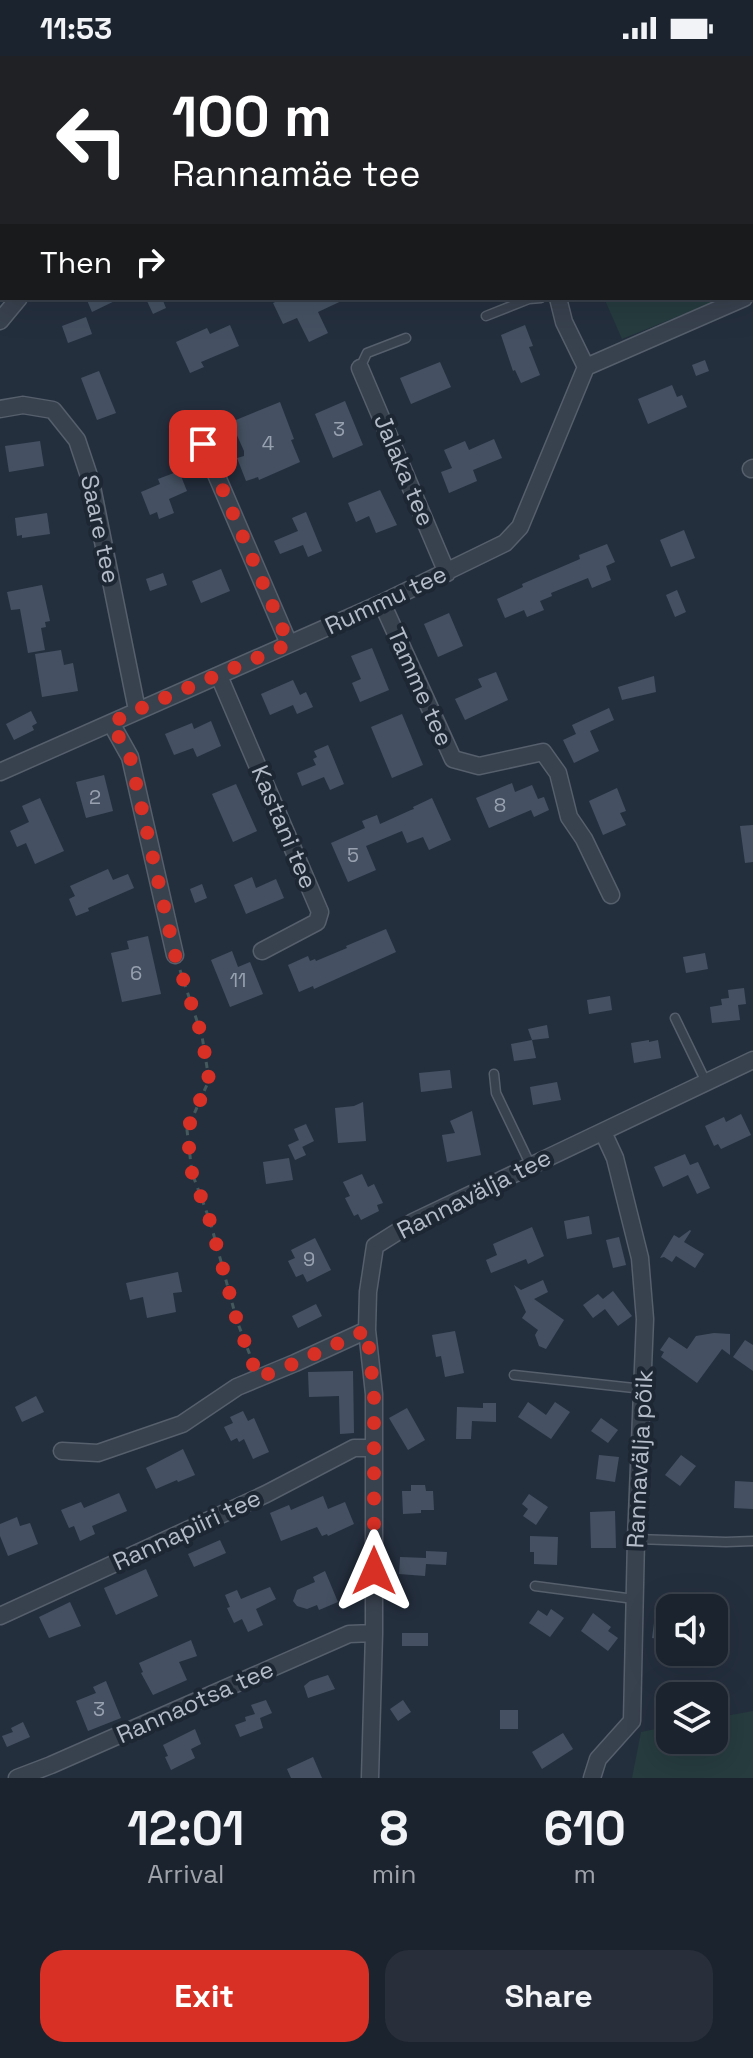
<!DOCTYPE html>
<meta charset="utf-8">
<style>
:root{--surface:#1b232e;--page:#282f3a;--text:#f1f3f6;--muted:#a0a4aa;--line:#39404a;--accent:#d93025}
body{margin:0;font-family:"Space Grotesk",sans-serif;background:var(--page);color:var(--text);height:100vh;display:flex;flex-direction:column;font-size:30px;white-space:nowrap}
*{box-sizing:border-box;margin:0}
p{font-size:26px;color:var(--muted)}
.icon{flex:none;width:44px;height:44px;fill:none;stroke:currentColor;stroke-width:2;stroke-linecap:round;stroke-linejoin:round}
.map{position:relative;height:1722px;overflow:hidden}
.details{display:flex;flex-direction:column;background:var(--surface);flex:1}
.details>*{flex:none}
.banner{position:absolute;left:0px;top:0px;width:754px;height:244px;box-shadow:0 8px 32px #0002,0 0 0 2px var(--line);background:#202124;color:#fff;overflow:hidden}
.tools{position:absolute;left:656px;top:1538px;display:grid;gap:16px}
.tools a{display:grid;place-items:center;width:72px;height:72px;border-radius:16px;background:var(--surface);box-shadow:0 8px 32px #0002,0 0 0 2px var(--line);font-size:40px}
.pin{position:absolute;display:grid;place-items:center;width:68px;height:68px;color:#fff;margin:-34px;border-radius:16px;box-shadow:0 4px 12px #0006}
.me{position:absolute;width:88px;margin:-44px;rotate:0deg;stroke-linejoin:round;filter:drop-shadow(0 0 6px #0008)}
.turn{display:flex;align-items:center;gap:28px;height:168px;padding:0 40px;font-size:36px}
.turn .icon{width:104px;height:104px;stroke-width:2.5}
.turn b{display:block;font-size:56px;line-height:68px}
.then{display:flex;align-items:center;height:76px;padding:0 40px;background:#0003;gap:16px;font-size:30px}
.eta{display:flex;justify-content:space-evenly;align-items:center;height:136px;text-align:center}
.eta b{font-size:48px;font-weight:800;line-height:56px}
.cta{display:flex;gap:16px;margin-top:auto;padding:16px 40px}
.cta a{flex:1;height:92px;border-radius:24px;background:var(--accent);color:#fff;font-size:32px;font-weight:800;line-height:92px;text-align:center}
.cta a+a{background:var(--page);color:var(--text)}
.status{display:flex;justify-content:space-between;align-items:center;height:56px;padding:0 40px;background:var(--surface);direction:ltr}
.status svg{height:22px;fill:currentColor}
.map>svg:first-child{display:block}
.green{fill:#263c3f}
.building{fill:#455162}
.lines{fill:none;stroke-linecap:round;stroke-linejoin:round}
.lane-casing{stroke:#565f6c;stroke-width:11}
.street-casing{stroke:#565f6c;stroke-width:19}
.path{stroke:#44595c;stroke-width:3;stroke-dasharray:6 6;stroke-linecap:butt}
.lane{stroke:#38414e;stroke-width:8}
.street{stroke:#38414e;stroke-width:16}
.route{stroke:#d93025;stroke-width:14;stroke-dasharray:0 25.2}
.labels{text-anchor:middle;stroke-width:8;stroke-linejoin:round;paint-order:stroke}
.number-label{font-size:20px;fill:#98a1af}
.street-label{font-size:24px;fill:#b4bcc9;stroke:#1d2633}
</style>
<div class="status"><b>11:53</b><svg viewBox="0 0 49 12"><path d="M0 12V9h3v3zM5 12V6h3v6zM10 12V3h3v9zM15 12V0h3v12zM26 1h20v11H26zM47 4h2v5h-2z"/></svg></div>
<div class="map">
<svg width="753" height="1722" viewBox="0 0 753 1722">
<rect width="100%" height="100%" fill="#242f3e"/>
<path class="green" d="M604 242H724L622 283Z
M753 1655V1722H632L641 1676 670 1670V1684H714V1662Z"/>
<path class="building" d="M86 242H121L92 256Z
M154 242H162L166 252 153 258 147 245Z
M284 242H348L318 256 328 277 309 286 297 262 283 268 273 247Z
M86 261 92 278 68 287 62 270Z
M230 269 239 290 201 306 204 311 190 317 176 286 207 272 210 278Z
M525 269 533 290 529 291 540 319 521 327 515 314 513 315 501 279Z
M705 304 709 315 696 320 692 309Z
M440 306 451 331 411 348 400 322Z
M99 315 116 357 97 364 81 322Z
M672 329 677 341 682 339 687 351 648 368 638 343Z
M345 345 363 389 333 402 315 358Z
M280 346 294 383 291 384 300 406 259 424 258 421 246 425 237 402 244 400V395L231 366Z
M494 383 502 402 473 414 477 425 449 437 441 416 452 412 444 394 465 385 469 394Z
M40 385 44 410 9 416 5 390Z
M179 415 187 435 169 443 174 457 159 463 157 456 150 459 141 436 160 428 158 423Z
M380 434 397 469 376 477 369 460 356 466 348 447Z
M306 456 322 495 308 501 303 489 280 498 274 485 298 475 292 462Z
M47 457 50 478 22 482V479L17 480 15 462Z
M684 474 695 502 671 511 660 484Z
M607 488 615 506 606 510 611 524 592 532 588 522 551 537 552 540 540 545 544 554 527 561 524 554 505 562 497 543 523 531 522 528 580 503 579 499Z
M221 513 230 535 201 547 192 525Z
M163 517 167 529 150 535 146 523Z
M42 529 50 565 45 566 46 571 41 572 45 594 28 597 20 553 11 554 7 536Z
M677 534 686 556 675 561 666 539Z
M449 557 463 590 438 601 424 568Z
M372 592 389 634 360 646 352 627 361 623 351 600Z
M61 594 64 609 73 607 78 635 42 641 35 598Z
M496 616 508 644 465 664 455 643 482 631 478 623Z
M654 620 656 636 622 644 618 631Z
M293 624 300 639 306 636 313 651 297 658 293 649 270 659 261 638Z
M609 652 614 664 590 675 599 695 574 707 563 684 576 678 572 669Z
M31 655 37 667 32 670 34 674 14 684 6 668Z
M402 658 423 709 392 722 371 671Z
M211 665 221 690 197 701 193 692 174 699 165 678 192 667 194 673Z
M328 689 344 728 330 734 324 721 302 730 297 717 316 709 313 703 317 701 314 695Z
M104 719 113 755 86 762 76 726Z
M512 727 515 736 532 729 538 743 544 741 549 754 534 761 531 754 489 772 476 742Z
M236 728 257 775 233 786 212 738Z
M617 732 626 755 620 757 626 769 603 779 589 745Z
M40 742 64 795 35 808 26 787 17 791 10 775 29 766 22 750Z
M432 742 451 784 429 794 423 781 407 787 402 775 366 790 376 814 348 826 331 787 365 772 362 765 377 759 380 768 411 754 414 753 413 751Z
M753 769V806L745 807 740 770Z
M108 813 113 824 128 818 134 832 88 852 89 855 76 860 69 843 75 840 70 830Z
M252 821 256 832 276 823 284 842 246 858 234 829Z
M202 828 207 842 195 847 190 833Z
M386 873 396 896 314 933 313 930 299 936 288 909 308 900 310 905 315 903 316 905 347 892 346 890Z
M148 880 161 938 122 946 111 897 129 893 127 885Z
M232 895 238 911 250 906 263 938 230 951 211 904Z
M705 897 708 913 686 917 683 901Z
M744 932 746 948 738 949 740 964 712 967 710 951 722 949 721 943 729 942 728 934Z
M610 940 612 954 589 958 587 944Z
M547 969 549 982 532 984 528 973Z
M532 984 536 1002 514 1005 511 988Z
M649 984V986L658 984 661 1002 634 1007 631 987Z
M450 1014 452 1032 421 1036 419 1017Z
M557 1026 561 1044 533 1049 530 1031Z
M363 1046 366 1085 338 1087 335 1052 354 1050Z
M472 1055 481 1099 447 1106 442 1079 455 1077 450 1065Z
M741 1058 751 1079 721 1093 718 1088 714 1090 705 1070 724 1061 726 1066Z
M306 1068 314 1085 302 1091 294 1073Z
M299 1084 306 1099 295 1104 288 1089Z
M685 1098 690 1109 698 1106 710 1132 697 1138 688 1119 663 1131 654 1111Z
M289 1102 293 1124 266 1128 263 1106Z
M362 1118 368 1131 374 1128 383 1147 377 1149 379 1155 361 1164 358 1158 354 1160 345 1142 350 1140 343 1126Z
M589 1160 592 1178 567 1183 564 1165Z
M532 1171 544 1200 528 1208 526 1203 491 1217 486 1204 497 1199 493 1188Z
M690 1174 691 1175 684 1186 704 1198 695 1212 676 1200 672 1206 664 1201 660 1202 674 1179 679 1182Z
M619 1181 626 1209 613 1212 606 1184Z
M315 1182 331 1214 307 1226 303 1218 296 1221 288 1205 295 1202 291 1194Z
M178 1216 182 1236 173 1237 176 1256 147 1262 143 1241 130 1244 126 1227Z
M543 1224 548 1236 534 1243 564 1264 546 1293 539 1290 535 1279 538 1274 522 1262 526 1256 514 1229 521 1234Z
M613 1235 632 1260 618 1270 605 1253 593 1262 583 1249 598 1238 603 1243Z
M316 1248 322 1260 298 1272 292 1260Z
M455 1275 464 1317 445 1321 441 1300 436 1301 432 1279Z
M714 1277 730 1278V1299L722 1293 697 1327 661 1301 664 1296 660 1294 669 1281 687 1293 696 1280Z
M745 1284 753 1289V1315L733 1301Z
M353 1315 354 1377 340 1378 339 1340 309 1341 308 1316Z
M36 1340 44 1356 22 1366 15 1351Z
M528 1346 546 1359 555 1346 570 1356 551 1383 518 1361Z
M483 1347H496V1366L472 1365 471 1383H456L457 1351 483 1352Z
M407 1352 425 1384 408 1394 389 1362Z
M243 1355 248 1365 254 1362 269 1396 253 1403 244 1383 239 1386 237 1382 231 1385 224 1371 233 1367 230 1361Z
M601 1362 618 1374 608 1387 591 1375Z
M183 1393 195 1419 178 1426 177 1424 156 1433 146 1412Z
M599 1399 619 1401 615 1426 596 1423Z
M681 1399 696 1410 680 1430 665 1419Z
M735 1425 753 1426V1453L734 1452Z
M411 1429H425L426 1435H433L434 1454H421V1457L403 1458 402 1435H411Z
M119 1437 127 1455 92 1470 95 1478 80 1485 74 1470 69 1472 61 1454 81 1446 84 1452Z
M529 1438 548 1451 536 1469 523 1460 528 1453 522 1448Z
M323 1440 328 1453 345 1446 354 1468 328 1480 327 1478 322 1480 317 1471 281 1485 270 1457 289 1449 291 1454Z
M615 1455 616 1492H591L590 1456Z
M17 1461 20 1470 30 1467 38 1488 8 1500 0 1480V1468Z
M530 1480 558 1481 557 1509 534 1508V1496H530Z
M220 1484 226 1497 194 1511 188 1498Z
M426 1495 447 1496 446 1509 426 1508 425 1520 399 1518 400 1501 426 1502Z
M146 1513 158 1540 116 1559 104 1532Z
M325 1515 338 1546 319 1554 317 1549 307 1553 297 1550 293 1545 297 1534 315 1526 313 1521Z
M270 1531 276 1543 256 1553 263 1569 248 1576 242 1563 234 1567 227 1552 230 1551 225 1539 237 1534 241 1543Z
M657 1544 670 1546V1585L652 1582Z
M70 1546 81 1570 49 1582 39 1561Z
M551 1553 564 1562 550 1581 529 1567 538 1554 547 1560Z
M593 1557 611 1571 608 1575 618 1582 608 1595 581 1575Z
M402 1577H428V1590H402Z
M191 1584 197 1600 179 1606 187 1624 153 1639 141 1617 143 1616 139 1607Z
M328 1619 335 1633 308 1642 304 1630 310 1625Z
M106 1625 121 1662 88 1675 76 1645 96 1637 93 1631Z
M266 1644 272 1657 260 1662 263 1672 240 1681 235 1669 246 1665 245 1661 255 1658 251 1649Z
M403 1644 411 1656 398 1665 390 1653Z
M500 1654H518V1673H500Z
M23 1666 30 1681 7 1691 2 1680 13 1676 11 1672Z
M195 1673 201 1688 191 1693 195 1702 171 1714 165 1701 168 1700 163 1689Z
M563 1677 573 1693 542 1713 532 1696Z
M313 1701 322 1722H291L287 1713Z"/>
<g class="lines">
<g class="lane-casing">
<path id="lane" d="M486 260 529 243 541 242
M360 312 367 297 406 282
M675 962 706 1026
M494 1018 496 1037 531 1110
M514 1319 643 1333
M636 1483 726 1486 753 1485
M535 1530 634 1543"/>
</g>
<g class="street-casing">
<path id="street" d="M752 209 753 215
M752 229 753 228
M558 242 564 266 586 311 744 242
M0 265 19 242
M360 312 447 517
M0 353 23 349 53 354 77 384 91 426 137 654
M203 388 289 588
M751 413 753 412
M382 547 453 703 479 710 543 696 558 717 569 761 584 783 611 839
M219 620 320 856 317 866 262 895
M111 667 130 701 175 899
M0 716 382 547 505 487 520 471 586 311
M62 1395 98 1397 182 1368 237 1331 295 1307 367 1274
M0 1560 266 1438 354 1392H373
M17 1722 51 1709 349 1578 374 1577
M370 1722 374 1577V1338L367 1274 368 1236 375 1190 413 1166 753 1004
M592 1722 598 1703 632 1665 636 1483 645 1263 640 1202 615 1102 603 1076"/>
</g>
<path class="path" d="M505 2V0
M180 914 202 980 209 1024 187 1074 192 1117 210 1165 237 1265 253 1307"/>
<use href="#lane" class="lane"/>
<use href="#street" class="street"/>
</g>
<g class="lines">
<path class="route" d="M203 388 289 588 137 654 111 667 130 701 175 899 202 980 209 1024 187 1074 192 1117 210 1165 237 1265 258 1322 295 1307 367 1274 374 1338V1515"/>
</g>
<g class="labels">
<g class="number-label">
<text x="339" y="380">3</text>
<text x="268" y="394">4</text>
<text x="95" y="748">2</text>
<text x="500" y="756">8</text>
<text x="353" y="806">5</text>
<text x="136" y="924">6</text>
<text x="238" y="931">11</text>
<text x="309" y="1210">9</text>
<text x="99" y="1660">3</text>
</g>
<g class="street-label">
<text transform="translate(404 414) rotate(67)" y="8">Jalaka tee</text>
<text transform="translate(100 473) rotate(78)" y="8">Saare tee</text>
<text transform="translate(386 544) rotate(-25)" y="8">Rummu tee</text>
<text transform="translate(420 631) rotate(66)" y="8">Tamme tee</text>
<text transform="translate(284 771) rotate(67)" y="8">Kastani tee</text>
<text transform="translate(474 1138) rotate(-27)" y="8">Rannavälja tee</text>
<text transform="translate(640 1403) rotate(-87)" y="8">Rannavälja põik</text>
<text transform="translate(187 1474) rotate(-25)" y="8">Rannapiiri tee</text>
<text transform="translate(195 1646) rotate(-24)" y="8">Rannaotsa tee</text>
</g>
</g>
</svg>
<div class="tools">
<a><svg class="icon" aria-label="sound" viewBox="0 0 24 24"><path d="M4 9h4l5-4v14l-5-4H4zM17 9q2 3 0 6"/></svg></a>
<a><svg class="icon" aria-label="layers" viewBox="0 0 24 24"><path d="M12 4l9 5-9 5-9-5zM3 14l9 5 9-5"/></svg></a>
</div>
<div class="pin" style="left:203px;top:388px;background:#d93025"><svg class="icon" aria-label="arrive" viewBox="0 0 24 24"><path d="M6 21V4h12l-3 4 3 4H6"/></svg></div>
<svg class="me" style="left:374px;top:1515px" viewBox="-20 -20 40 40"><path d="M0-17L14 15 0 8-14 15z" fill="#d93025" stroke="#fff" stroke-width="4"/></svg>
<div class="banner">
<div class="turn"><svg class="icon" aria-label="left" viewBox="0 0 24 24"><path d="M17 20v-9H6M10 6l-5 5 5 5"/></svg><div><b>100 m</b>Rannamäe tee</div></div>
<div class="then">Then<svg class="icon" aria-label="right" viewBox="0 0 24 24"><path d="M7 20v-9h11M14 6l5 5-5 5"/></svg></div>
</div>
</div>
<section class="details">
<div class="eta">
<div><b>12:01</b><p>Arrival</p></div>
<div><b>8</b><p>min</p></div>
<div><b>610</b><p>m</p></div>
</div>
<div class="cta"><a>Exit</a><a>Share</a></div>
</section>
